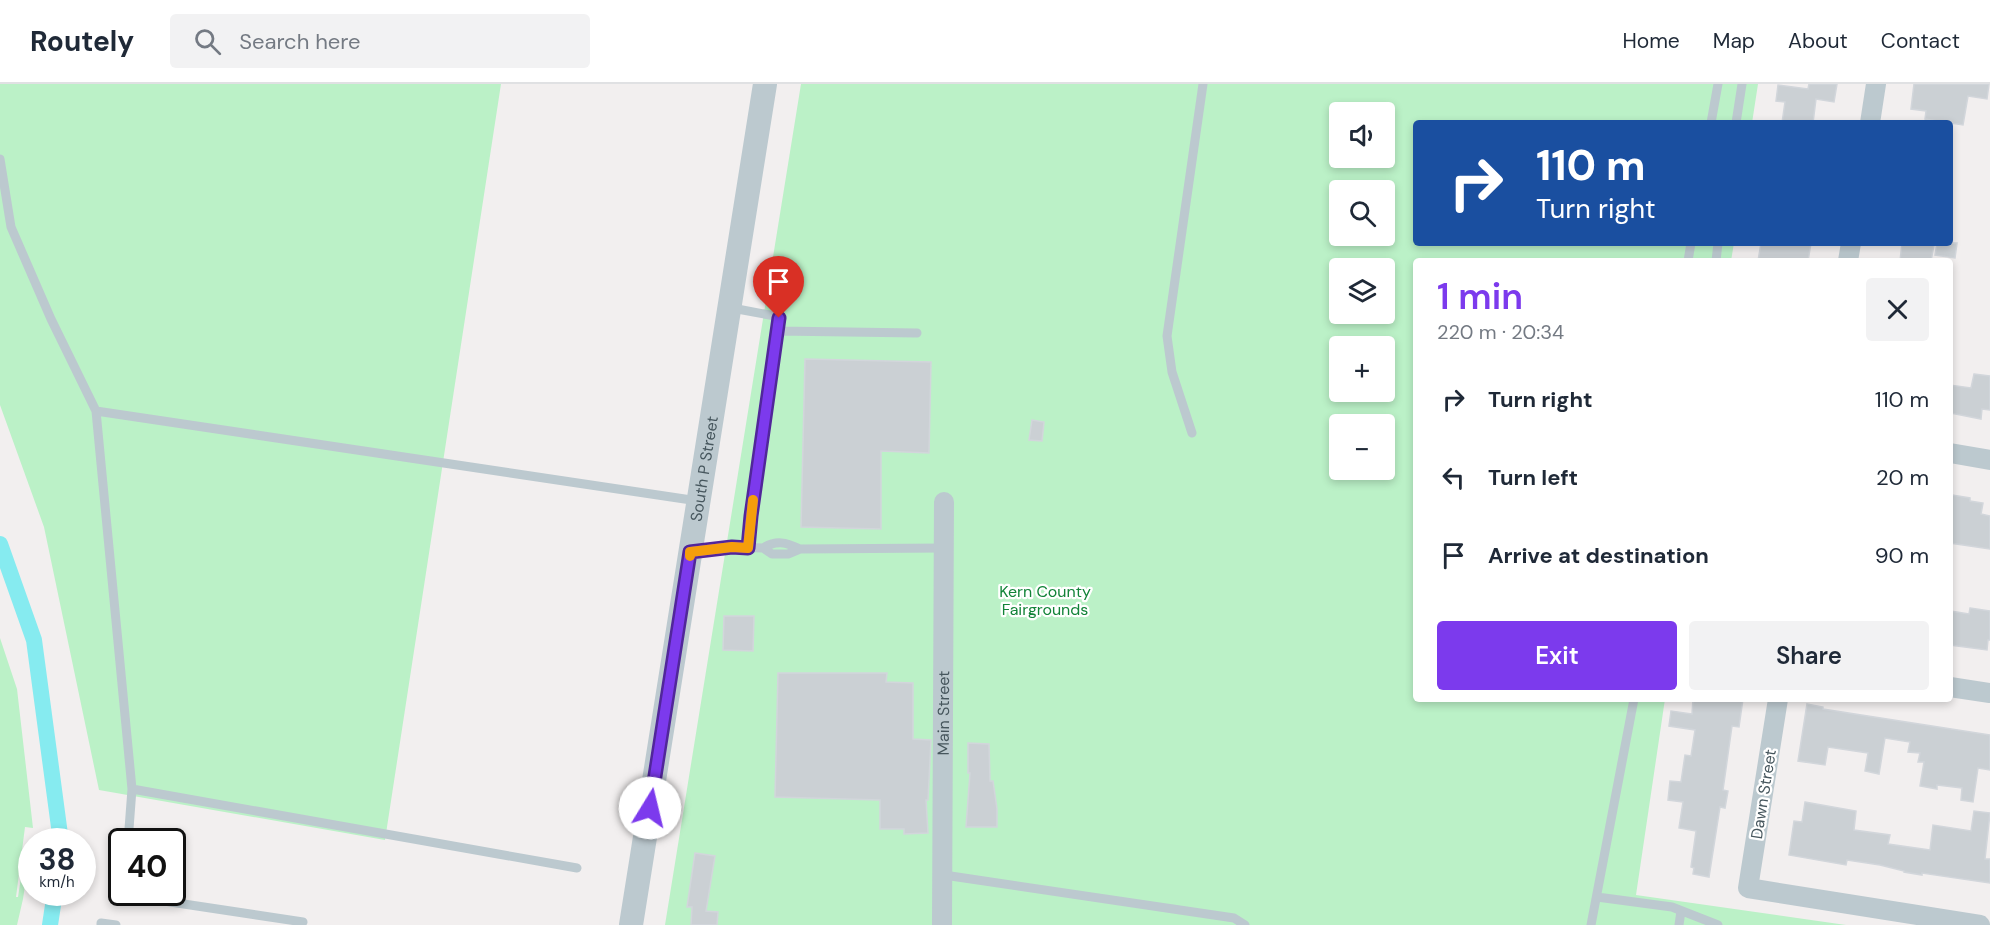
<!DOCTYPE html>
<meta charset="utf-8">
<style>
:root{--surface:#fff;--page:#f2f2f3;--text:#1f2937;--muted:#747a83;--line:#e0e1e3;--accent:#7c3aed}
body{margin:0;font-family:"DM Sans",sans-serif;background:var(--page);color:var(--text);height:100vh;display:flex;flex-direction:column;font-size:22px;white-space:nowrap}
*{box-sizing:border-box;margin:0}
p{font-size:20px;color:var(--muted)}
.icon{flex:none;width:33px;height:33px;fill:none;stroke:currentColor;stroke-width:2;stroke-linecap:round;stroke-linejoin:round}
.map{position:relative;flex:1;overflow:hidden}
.sheet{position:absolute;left:1413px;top:174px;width:540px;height:444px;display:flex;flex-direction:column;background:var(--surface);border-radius:6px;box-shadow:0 3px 9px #0003}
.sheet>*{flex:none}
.top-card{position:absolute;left:1413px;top:36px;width:540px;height:126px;border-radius:6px;box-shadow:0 3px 9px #0003;background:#1a4fa0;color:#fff;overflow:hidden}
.buttons{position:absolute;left:1329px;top:18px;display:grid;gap:12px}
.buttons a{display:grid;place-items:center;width:66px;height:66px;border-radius:6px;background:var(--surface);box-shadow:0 3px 9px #0003;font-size:30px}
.speed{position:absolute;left:18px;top:744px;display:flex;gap:12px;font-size:30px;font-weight:700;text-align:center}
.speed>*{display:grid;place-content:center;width:78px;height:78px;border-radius:50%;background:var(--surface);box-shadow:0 3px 9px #0003;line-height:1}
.speed small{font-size:15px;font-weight:400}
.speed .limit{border:3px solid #111;border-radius:9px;background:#fff;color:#111}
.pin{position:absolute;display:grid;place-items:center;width:51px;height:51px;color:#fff;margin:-62px -26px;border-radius:50% 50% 50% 0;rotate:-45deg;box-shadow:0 0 6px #0007}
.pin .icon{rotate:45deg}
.me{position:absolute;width:66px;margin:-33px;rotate:9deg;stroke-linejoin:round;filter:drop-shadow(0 0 4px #0008)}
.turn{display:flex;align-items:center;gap:21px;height:126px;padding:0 24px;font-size:27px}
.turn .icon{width:78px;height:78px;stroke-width:2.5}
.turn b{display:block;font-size:42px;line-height:51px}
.round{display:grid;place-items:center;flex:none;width:63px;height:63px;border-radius:6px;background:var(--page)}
.head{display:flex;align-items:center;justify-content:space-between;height:102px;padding:0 24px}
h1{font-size:36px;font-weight:600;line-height:45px;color:var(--accent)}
.primary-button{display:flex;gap:12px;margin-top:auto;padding:12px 24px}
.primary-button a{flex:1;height:69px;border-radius:6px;background:var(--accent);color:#fff;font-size:24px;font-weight:600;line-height:69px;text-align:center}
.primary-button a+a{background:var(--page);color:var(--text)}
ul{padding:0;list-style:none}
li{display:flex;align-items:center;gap:18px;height:78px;padding:0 24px}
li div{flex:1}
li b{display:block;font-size:22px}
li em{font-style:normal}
header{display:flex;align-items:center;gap:36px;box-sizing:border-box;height:84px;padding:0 30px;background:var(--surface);border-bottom:2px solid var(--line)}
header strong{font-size:28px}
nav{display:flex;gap:33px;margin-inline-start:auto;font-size:21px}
.search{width:420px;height:54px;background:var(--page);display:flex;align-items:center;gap:15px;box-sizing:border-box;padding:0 21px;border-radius:6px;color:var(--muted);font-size:22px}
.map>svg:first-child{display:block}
.green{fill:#bbf1c7;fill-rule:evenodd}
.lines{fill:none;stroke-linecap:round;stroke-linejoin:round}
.canal{stroke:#86ebf0;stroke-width:16}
.building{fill:#cbd0d4;stroke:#d2d6db;stroke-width:1.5}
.service{stroke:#bcc9cf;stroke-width:9}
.minor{stroke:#bcc9cf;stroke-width:20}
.tertiary{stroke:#bcc9cf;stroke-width:24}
.route-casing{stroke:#51269a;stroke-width:15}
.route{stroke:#7c3aed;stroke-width:10}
.slow{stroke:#f59e0b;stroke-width:10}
.labels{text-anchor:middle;stroke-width:4.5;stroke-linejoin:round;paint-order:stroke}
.street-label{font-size:16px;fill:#46565d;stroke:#fff}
.park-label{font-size:16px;fill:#128338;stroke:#fff}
</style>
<header>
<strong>Routely</strong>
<div class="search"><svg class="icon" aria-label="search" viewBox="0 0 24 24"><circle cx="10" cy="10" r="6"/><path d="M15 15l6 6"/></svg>Search here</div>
<nav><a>Home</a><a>Map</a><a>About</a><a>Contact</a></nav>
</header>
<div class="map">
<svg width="1990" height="841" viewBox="0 0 1990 841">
<rect width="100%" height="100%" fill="#f2efef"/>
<path class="green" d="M0 0H501L385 756 99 706 44 443 0 321Z
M801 0H1758L1752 39H1416V159H1734L1731 177H1416V615H1665L1636 811 1846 841H665ZM1340 28H1384V74H1340ZM1340 106H1384V152H1340ZM1340 184H1384V230H1340ZM1340 262H1384V308H1340ZM1340 340H1384V386H1340Z
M0 554 17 605 33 744 25 743 16 813H18L24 774 29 775 23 815 17 841H0Z"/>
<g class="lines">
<path class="canal" d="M0 460 34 556 61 758
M50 841 55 808"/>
</g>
<path class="building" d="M1809 0H1837L1834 18 1816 15 1813 39H1782L1785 18 1776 17 1778 1 1808 5Z
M1914 0H1989L1987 15 1968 12 1963 41 1925 35 1926 27 1911 25Z
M1761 159H1811L1808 177H1758Z
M1902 159 1934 161 1931 177H1900Z
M1937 159H1957L1955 174 1935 171Z
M805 275 931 278 929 369 881 367V445L801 443Z
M1974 290 1990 292V326L1982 325 1981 335 1950 329V301L1971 304Z
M1032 336 1044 338 1042 357 1029 356Z
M1952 411 1970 414V417L1983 419 1981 430 1990 432V465L1950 459Z
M1970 524 1990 527V556H1988L1987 566 1950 561V527L1969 530Z
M724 532H754L753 567 723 566Z
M778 589H887L886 598 913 599V655L931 656 928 716H926L928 749 904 750V745H880V716L775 713Z
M1693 615H1743L1739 643 1732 642 1723 706 1728 707 1725 724 1720 723 1709 793 1693 790 1694 784 1691 783 1696 747 1679 744 1683 718 1668 716 1670 697 1681 698 1685 671 1691 672 1695 646 1669 642 1671 627 1692 630Z
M1807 620 1823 623V625L1990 651V686L1978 684 1973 718 1961 716 1962 704 1937 701V705L1920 702 1924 678H1918L1920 669 1908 668 1910 658 1885 654 1879 690 1865 687 1868 669 1828 663 1825 681 1798 677Z
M968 659 989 660 990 697H993L997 725V743H966L970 689H968Z
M1805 718 1856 727 1854 746 1890 751 1888 760 1930 766 1933 741 1971 747 1974 727 1990 729 1985 775H1990V799L1922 789V791L1904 788V787L1880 781 1847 776 1846 781 1789 771 1794 737 1802 738Z
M695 769 715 772 706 827 718 828 717 841H691L692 823H687Z"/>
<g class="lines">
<path class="service" d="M1711 39 1718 0
M1736 39 1742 0
M0 75 11 143 51 235 96 327
M1688 177 1691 159
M1716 177 1718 159
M732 224 775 232 779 237 751 432 749 464
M778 247 917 249
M1192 349 1172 288 1167 252 1203 0
M763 464C776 456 786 458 800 465
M693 468 732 463 763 464 772 470H788L800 465 944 464
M132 705 577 784
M128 758 132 705 96 327 698 417
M944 791 1234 834 1245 841
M124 808V811L303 838
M1597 813 1672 823 1718 841
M101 841V839L116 841
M1591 841 1634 615
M1679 841 1681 827"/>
<g class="minor">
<path d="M1870 39 1876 0"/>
<path d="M1848 177 1851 159"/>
<path d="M1950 369 1990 376"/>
<path d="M1950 603 1990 609"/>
<path d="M1778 615 1748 804 1980 841"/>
<path id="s1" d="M942 841 944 418"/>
</g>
<path class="tertiary" id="s2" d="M631 841 765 0"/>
</g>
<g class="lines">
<g class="route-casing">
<path id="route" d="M650 724 690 468 732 463 748 464 751 432 779 234"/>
</g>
<use href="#route" class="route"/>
<path class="slow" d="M690 472V468L732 463 748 464 753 416"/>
</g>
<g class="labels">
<g class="street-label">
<text dy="6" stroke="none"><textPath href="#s2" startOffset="462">South P Street</textPath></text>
<text dy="6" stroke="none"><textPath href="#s1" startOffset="212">Main Street</textPath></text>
<text transform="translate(1763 710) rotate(-81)" y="6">Dawn Street</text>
</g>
<g class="park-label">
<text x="1045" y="513">Kern County<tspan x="1045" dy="18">Fairgrounds</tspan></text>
</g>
</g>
</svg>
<div class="buttons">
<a><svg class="icon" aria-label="sound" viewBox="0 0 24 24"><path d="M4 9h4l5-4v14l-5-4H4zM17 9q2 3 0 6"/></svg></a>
<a><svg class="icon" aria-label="search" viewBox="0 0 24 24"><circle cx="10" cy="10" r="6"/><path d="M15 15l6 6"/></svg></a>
<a><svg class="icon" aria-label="layers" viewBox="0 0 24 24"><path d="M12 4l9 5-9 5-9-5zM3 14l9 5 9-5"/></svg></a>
<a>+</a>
<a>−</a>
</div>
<div class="speed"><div>38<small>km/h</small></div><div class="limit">40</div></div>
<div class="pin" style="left:779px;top:234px;background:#d93025"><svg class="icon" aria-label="arrive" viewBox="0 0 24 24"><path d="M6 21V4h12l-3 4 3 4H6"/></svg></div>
<svg class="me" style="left:650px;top:724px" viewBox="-20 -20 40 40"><circle r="19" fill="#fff"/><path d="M0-13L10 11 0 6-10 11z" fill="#7c3aed"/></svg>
<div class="top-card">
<div class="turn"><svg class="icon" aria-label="right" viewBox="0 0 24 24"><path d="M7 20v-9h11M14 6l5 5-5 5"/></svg><div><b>110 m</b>Turn right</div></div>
</div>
<section class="sheet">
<div class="head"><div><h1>1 min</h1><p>220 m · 20:34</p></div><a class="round"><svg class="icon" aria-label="close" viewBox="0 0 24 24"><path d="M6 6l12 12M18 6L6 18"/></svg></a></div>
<ul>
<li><svg class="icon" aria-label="right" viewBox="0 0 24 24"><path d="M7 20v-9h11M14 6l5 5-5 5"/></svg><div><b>Turn right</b></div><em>110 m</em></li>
<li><svg class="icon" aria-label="left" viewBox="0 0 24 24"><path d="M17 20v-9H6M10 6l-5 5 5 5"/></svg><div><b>Turn left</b></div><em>20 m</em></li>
<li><svg class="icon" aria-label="arrive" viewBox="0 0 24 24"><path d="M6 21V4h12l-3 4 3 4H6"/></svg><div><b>Arrive at destination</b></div><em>90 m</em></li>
</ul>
<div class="primary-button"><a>Exit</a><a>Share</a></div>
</section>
</div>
